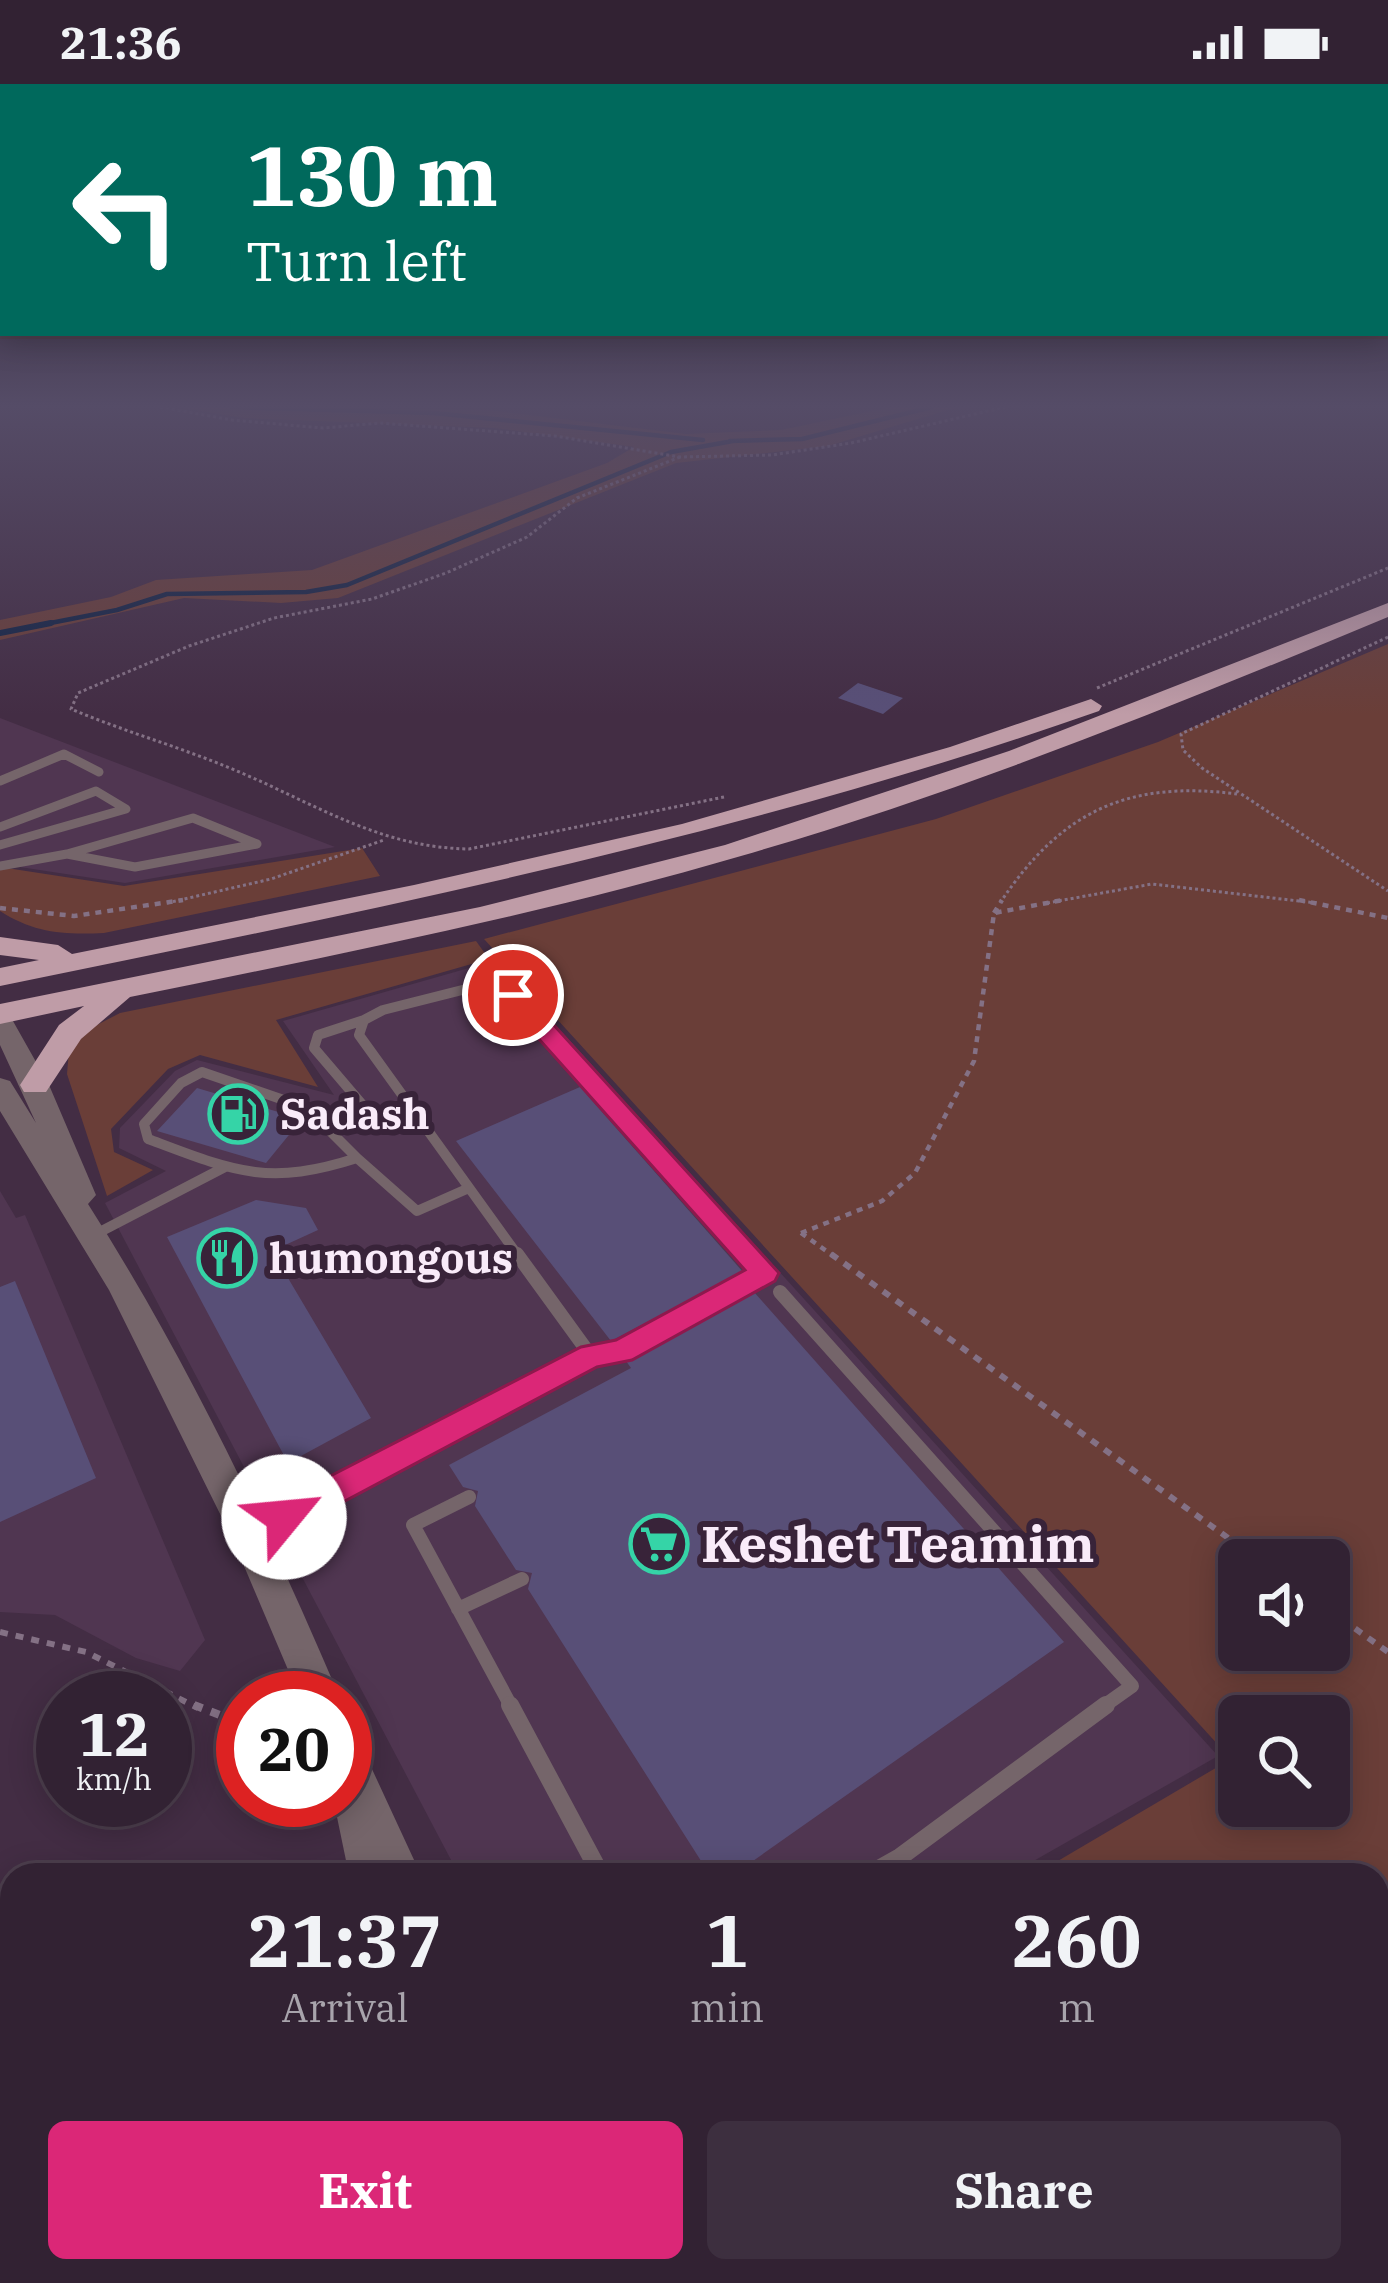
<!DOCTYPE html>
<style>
:root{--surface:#322233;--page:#3d2f3f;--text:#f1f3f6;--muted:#a8a4ac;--line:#4d3f4e;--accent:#db2777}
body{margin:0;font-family:"IBM Plex Serif",serif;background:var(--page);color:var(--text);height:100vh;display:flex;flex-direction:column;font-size:45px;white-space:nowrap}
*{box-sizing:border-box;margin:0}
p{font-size:39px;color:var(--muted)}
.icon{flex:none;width:66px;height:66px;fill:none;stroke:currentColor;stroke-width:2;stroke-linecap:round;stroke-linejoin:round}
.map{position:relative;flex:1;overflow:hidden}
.side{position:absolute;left:0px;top:1779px;width:1389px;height:420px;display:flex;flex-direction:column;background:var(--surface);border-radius:36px 36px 0 0;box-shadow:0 6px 30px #0003,0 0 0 3px var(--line)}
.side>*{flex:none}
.guide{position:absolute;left:0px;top:0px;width:1389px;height:252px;box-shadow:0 6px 30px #0003,0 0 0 3px var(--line);background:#00695c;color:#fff;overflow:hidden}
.tools{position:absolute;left:1218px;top:1455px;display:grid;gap:24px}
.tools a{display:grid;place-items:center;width:132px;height:132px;border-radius:18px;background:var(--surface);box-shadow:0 6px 30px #0003,0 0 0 3px var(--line);font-size:60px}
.speed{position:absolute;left:36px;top:1587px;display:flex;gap:24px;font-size:60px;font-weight:700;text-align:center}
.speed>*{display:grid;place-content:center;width:156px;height:156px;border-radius:50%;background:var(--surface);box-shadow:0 6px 30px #0003,0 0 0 3px var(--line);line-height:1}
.speed small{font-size:30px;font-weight:400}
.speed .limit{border:18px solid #d22;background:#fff;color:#111}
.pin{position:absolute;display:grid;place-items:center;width:102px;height:102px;color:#fff;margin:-51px;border:6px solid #fff;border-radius:50%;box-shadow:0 3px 12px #0007}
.me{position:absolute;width:132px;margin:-66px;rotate:62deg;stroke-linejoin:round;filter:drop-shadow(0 0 9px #0008)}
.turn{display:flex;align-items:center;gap:42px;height:252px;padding:0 48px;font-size:54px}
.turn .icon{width:156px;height:156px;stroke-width:2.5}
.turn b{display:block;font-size:84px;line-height:102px}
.eta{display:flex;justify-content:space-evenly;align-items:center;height:204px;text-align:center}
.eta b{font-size:72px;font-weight:800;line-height:84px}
.action{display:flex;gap:24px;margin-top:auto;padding:24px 48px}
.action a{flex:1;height:138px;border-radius:18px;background:var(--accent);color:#fff;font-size:48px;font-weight:800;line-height:138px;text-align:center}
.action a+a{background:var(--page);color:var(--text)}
.status{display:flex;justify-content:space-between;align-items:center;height:84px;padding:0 60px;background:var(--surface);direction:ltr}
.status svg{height:33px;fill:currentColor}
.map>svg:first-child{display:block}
.built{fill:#503651}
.green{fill:#6a3e38;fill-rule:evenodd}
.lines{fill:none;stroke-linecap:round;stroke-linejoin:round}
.stream-far1{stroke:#132445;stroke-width:4.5}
.stream{stroke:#132445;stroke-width:6}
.building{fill:#584f77}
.path-far3{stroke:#847185;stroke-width:3;stroke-dasharray:3 3;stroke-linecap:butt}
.path-far2{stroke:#847185;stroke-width:4.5;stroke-dasharray:6 6;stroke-linecap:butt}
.path-far1{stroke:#847185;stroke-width:6;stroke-dasharray:8 8;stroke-linecap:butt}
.path{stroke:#847185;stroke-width:8;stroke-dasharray:9 9;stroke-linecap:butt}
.service-far3{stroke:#75656a;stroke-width:9}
.service-far2{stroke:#75656a;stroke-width:10}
.service-far1{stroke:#75656a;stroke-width:14}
.service{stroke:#75656a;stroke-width:18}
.minor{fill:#75656a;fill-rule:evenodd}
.tertiary{fill:#75656a;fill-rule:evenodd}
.trunk{fill:#bf9ca7;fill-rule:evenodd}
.route{fill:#db2777;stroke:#8e194d;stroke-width:3}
.labels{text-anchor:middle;stroke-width:12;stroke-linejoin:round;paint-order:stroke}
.poi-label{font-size:42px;font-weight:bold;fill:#f9ebf9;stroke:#382339;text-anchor:start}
.near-poi-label{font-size:51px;font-weight:bold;fill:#f9ebf9;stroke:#382339;text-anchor:start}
</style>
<div class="status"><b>21:36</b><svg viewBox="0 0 49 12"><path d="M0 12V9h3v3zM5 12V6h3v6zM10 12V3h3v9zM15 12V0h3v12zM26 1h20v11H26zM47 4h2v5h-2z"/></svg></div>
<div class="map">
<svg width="1388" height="2199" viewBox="0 0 1388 2199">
<rect width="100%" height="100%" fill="#432d44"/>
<path class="built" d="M0 634 335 763 125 799 0 780Z
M497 876 1218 1672 1009 1791H459L105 1119 166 1087 119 1064 120 1044 175 987 197 976 334 1011 283 937Z
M0 1107 16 1134 25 1131 205 1556 180 1587 136 1574 55 1531 0 1528Z"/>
<path class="green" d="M177 323 487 326 686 350 781 346 891 323H1000L951 325 828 362 676 379 338 514 281 519 184 514 0 556V536L111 513 156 496 312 486 607 379 634 363 495 344 244 334Z
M1388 560V2146L1377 2156V1791H1034L1231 1675 484 855 936 735 1158 658ZM1239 1476H1329V1566H1239ZM1239 1632H1329V1722H1239Z
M362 764 380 792 104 849C64 851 34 849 0 827V783L124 802Z
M476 857 489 875 276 936 318 1003 200 971 168 985 111 1045 114 1068 153 1086 107 1112 67 990 69 966 93 943 120 929Z
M592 2187H1343L1330 2199H598Z"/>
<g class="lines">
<path class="stream-far1" d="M232 323 434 329 703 356
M730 357 802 355 932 323
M35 542 117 526 167 510 306 508 347 501 671 368 733 357"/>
<path class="stream" d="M0 549 51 539"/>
</g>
<path class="building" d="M858 599 903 614 883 630 838 614Z
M580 1003 743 1188 611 1257 456 1057Z
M197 1004 302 1035 266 1079 157 1047Z
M256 1116 306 1124 318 1146 272 1167 371 1334 288 1379 167 1153Z
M15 1197 96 1394 0 1438V1203Z
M754 1208 1064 1558 733 1791H710L528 1505 532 1489 516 1486 475 1422 478 1407 463 1403 449 1381 631 1284 626 1277Z"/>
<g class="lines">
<path class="path-far3" d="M160 323 232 336 323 344 380 339 555 352 680 373 772 371 851 359 1005 323
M680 373 577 414 527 453 446 489 372 515 274 534 189 562 78 609 71 625C128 649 187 665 244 690 320 723 384 764 469 765L724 713
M1388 553 1181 650 1183 666 1202 684 1388 807
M1097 604 1388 484
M167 819 271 795 384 756
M1000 819C1061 727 1128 696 1237 710
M1047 819 1152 800 1316 819"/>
<path class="path-far2" d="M1299 816 1388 834
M0 824 74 832 183 816
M994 829 1002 816
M801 1149 882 1117 915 1089 974 977 994 829 1063 816
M801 1149 835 1173"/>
<path class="path-far1" d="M831 1170 1259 1476
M1329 1526 1388 1568
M0 1548 86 1568 198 1624"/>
<path class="path" d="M194 1621 243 1640"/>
<path class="service-far3" d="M0 697 64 670 99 688
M193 734 257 760 135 783 67 770Z
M0 743 96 707 126 725 0 761
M0 782 67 770"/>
<path class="service-far2" d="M364 936 318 951 314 964 372 1032 419 1034
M202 988 307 1024 357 1074C267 1103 233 1087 148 1055L144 1040 181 999Z
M357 1074 417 1127 469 1104
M94 1151 225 1083
M519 1173 359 951 364 936 383 926 490 899 513 911 751 1173"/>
<path class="service-far1" d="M517 1170 591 1272 621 1267 765 1189 748 1170
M780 1208 1132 1602 1101 1624
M469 1413 413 1441 512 1624
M250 1451 591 1272
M458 1525 522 1495"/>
<path class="service" d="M510 1621 601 1791
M868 1791 900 1773 1106 1621"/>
<path class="minor" d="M1388 2129V2175L1377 2179V2134Z
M1322 2187H1368L1363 2199H1317Z"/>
<path class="tertiary" d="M0 927 9 930 49 1001 96 1111 88 1120C187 1275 268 1445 340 1614H300L233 1456 109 1206 0 1027V994L10 997 36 1039 0 961Z
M345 1651 359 1657 421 1791H349L337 1733 345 1716Z
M486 2187H588L593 2199H491Z"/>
<path class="trunk" d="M1388 519V533C1176 621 962 708 741 772 540 831 335 871 130 913L81 955 46 1008H24L20 1001 59 941 84 922 0 940V920L480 823 725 761 1009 667Z
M1091 615 1102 622 1099 627C741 753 371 826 0 902V884L39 876 0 871V853L58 861 72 870 414 801 682 740 950 663Z"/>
</g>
<linearGradient id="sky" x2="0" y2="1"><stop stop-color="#251925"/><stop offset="0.51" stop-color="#554c67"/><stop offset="1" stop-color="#554c67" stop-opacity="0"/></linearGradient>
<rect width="1388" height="631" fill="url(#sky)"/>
<path class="route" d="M513 903 522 906 779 1189 775 1197 632 1276 597 1283 296 1443 284 1447 272 1443 267 1433 272 1422 581 1263 616 1256 745 1186 505 917V906Z"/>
<defs>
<g id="fuel-ring" transform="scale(3)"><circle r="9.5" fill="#382339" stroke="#35d4a7" stroke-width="1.5"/><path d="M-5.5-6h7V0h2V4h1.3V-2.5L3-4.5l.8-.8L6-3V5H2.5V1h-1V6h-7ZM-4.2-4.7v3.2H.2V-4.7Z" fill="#35d4a7"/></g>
<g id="restaurant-ring" transform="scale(3)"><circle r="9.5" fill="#382339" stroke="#35d4a7" stroke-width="1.5"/><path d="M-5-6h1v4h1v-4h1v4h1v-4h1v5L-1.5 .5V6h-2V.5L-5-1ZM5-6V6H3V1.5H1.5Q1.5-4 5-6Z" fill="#35d4a7"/></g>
<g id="supermarket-ring" transform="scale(3)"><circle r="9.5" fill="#382339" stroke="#35d4a7" stroke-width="1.5"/><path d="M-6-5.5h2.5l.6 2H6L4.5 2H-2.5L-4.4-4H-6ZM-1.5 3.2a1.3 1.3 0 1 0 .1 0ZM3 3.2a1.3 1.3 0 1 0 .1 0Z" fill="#35d4a7"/></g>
</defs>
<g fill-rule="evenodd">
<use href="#fuel-ring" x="238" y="1030"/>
<use href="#restaurant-ring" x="227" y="1174"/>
<use href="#supermarket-ring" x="659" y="1460"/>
</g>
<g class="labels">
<g class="poi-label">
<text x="280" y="1045">Sadash</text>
<text x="269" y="1189">humongous</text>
</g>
<g class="near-poi-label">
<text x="701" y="1478">Keshet Teamim</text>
</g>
</g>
</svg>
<div class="tools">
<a><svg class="icon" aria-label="sound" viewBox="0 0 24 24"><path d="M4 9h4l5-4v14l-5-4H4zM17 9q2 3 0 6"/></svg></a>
<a><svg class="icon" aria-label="search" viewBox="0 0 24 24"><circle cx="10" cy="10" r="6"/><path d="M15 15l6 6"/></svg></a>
</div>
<div class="speed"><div>12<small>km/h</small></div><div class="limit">20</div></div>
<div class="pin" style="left:513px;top:911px;background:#d93025"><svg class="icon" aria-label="arrive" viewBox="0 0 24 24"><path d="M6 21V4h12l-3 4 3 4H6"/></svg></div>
<svg class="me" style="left:284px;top:1433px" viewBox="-20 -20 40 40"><circle r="19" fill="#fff"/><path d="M0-13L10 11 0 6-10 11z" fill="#db2777"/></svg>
<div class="guide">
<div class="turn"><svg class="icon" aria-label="left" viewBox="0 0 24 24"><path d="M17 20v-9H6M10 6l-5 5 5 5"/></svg><div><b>130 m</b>Turn left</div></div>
</div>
<section class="side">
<div class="eta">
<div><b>21:37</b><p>Arrival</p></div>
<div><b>1</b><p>min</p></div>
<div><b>260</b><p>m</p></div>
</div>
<div class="action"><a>Exit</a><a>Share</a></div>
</section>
</div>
